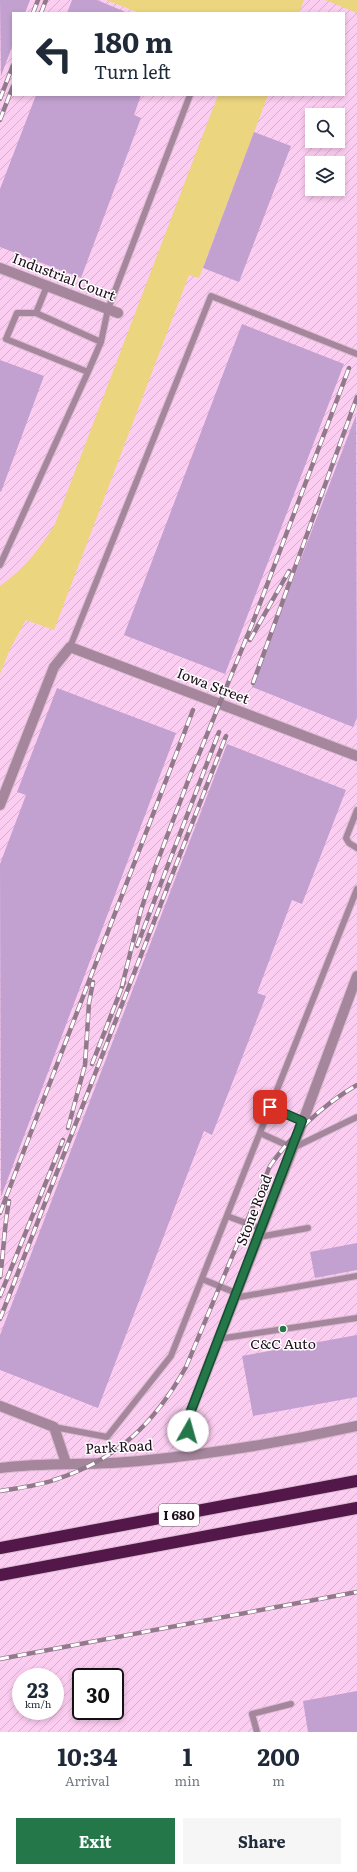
<!DOCTYPE html>
<style>
:root{--surface:#fff;--page:#f6f6f7;--text:#1f2937;--muted:#747a83;--accent:#237749}
body{margin:0;font-family:Literata,serif;background:var(--page);color:var(--text);height:100vh;display:flex;flex-direction:column;font-size:15px;white-space:nowrap}
*{box-sizing:border-box;margin:0}
p{font-size:13px;color:var(--muted)}
.icon{flex:none;width:22px;height:22px;fill:none;stroke:currentColor;stroke-width:2;stroke-linecap:round;stroke-linejoin:round}
.map{position:relative;height:1732px;overflow:hidden}
.details{display:flex;flex-direction:column;background:var(--surface);flex:1}
.details>*{flex:none}
.hud{position:absolute;left:12px;top:12px;width:333px;height:84px;border-radius:0px;box-shadow:0 2px 6px #0003;background:#fff;color:var(--text);overflow:hidden}
.controls{position:absolute;left:305px;top:108px;display:grid;gap:8px}
.controls a{display:grid;place-items:center;width:40px;height:40px;border-radius:0px;background:var(--surface);box-shadow:0 2px 6px #0003;font-size:20px}
.speed{position:absolute;left:12px;top:1668px;display:flex;gap:8px;font-size:20px;font-weight:700;text-align:center}
.speed>*{display:grid;place-content:center;width:52px;height:52px;border-radius:50%;background:var(--surface);box-shadow:0 2px 6px #0003;line-height:1}
.speed small{font-size:10px;font-weight:400}
.speed .limit{border:2px solid #111;border-radius:6px;background:#fff;color:#111}
.pin{position:absolute;display:grid;place-items:center;width:34px;height:34px;color:#fff;margin:-17px;border-radius:8px;box-shadow:0 2px 6px #0006}
.me{position:absolute;width:44px;margin:-22px;rotate:7deg;stroke-linejoin:round;filter:drop-shadow(0 0 3px #0008)}
.turn{display:flex;align-items:center;gap:14px;height:84px;padding:0 16px;font-size:18px}
.turn .icon{width:52px;height:52px;stroke-width:2.5}
.turn b{display:block;font-size:28px;line-height:34px}
.eta{display:flex;justify-content:space-evenly;align-items:center;height:68px;text-align:center}
.eta b{font-size:24px;font-weight:700;line-height:28px}
.primary-button{display:flex;gap:8px;margin-top:auto;padding:8px 16px}
.primary-button a{flex:1;height:46px;border-radius:0px;background:var(--accent);color:#fff;font-size:16px;font-weight:700;line-height:46px;text-align:center}
.primary-button a+a{background:var(--page);color:var(--text)}
.map>svg:first-child{display:block}
.industrial{fill:url(#industrial-furrows);fill-rule:evenodd}
.grass{fill:#ecd57f}
.building{fill:#c2a1d1}
.lines{fill:none;stroke-linecap:round;stroke-linejoin:round}
.service-casing{stroke:#d8bbd1;stroke-width:8}
.minor-casing{stroke:#d8bbd1;stroke-width:12}
.tertiary-casing{stroke:#d8bbd1;stroke-width:12}
.motorway-casing{stroke:#d8bbd1;stroke-width:14}
.service{stroke:#a5869d;stroke-width:6}
.minor{stroke:#a5869d;stroke-width:10}
.tertiary{stroke:#a5869d;stroke-width:10}
.motorway{stroke:#531749;stroke-width:12}
.rail-casing{stroke:#92798c;stroke-width:4.5}
.rail{stroke:#fff;stroke-width:3;stroke-dasharray:9;stroke-linecap:butt}
.route-casing{stroke:#174d2f;stroke-width:10}
.route{stroke:#237749;stroke-width:7}
.poi-dot{fill:#237749;stroke:#fff;stroke-width:1.5}
.labels{text-anchor:middle;stroke-width:3;stroke-linejoin:round;paint-order:stroke}
.shield{fill:#fff;stroke:#61555e;stroke-width:1}
.shield-label{font-size:13px;font-weight:bold;fill:#1d0c19}
.street-label{font-size:14px;fill:#1d0c19;stroke:#fff}
.poi-label{font-size:14px;fill:#1d0c19;stroke:#fff}
</style>
<div class="map">
<svg width="357" height="1732" viewBox="0 0 357 1732">
<defs>
<pattern id="industrial-furrows" width="10" height="10" patternUnits="userSpaceOnUse"><rect width="10" height="10" fill="#fbcdf0"/><path d="M-1 1l2-2M0 10L10 0M9 11l2-2" fill="none" stroke="#d7afcd"/></pattern>
</defs>
<rect width="100%" height="100%" fill="#fcdcf4"/>
<path class="industrial" d="M0 0H357V1732H0ZM13 13H344V95H13ZM312 115H338V141H312ZM312 163H338V189H312ZM21 1677H55V1711H21ZM81 1677H115V1711H81Z"/>
<path class="grass" d="M106 0H304L299 13H140Z
M325 0H357V13Z
M218 95H268L199 278 189 275 54 630 26 620 10 649 0 674V586C24 569 40 549 55 524Z"/>
<path class="building" d="M0 0H30L25 13H13V44L1 76Z
M72 0H97L128 13H67Z
M36 95H141L134 115 141 118 81 278 0 247V189Z
M254 132 291 146 239 282 203 268Z
M242 324 344 364 225 674 124 635Z
M0 360 44 376 1 492 0 491Z
M356 415 357 718 353 727 252 687Z
M57 688 176 733 1 1197 0 864 26 795 17 792Z
M227 744 346 790 302 904 292 900 257 993 266 996 212 1135 204 1131 98 1408 0 1370V1335Z
M357 1243V1270L315 1278 310 1252Z
M357 1335V1397L253 1416 242 1356Z
M357 1691V1732H308L303 1701Z"/>
<g class="lines">
<g class="service-casing">
<path id="service" d="M47 286 36 313 101 342 108 309 190 95
M36 313H17L6 339 88 372 101 342
M0 565 88 372
M70 647 211 296 357 354
M357 810 346 838 349 843 357 848
M270 1107 302 1121
M260 1133 293 1148 357 1117
M227 1216 262 1229
M259 1237 308 1228
M202 1279 236 1293
M234 1298 357 1276
M218 1339 357 1318
M54 1427 107 1437 171 1356 357 889
M257 1732 252 1714 291 1704"/>
</g>
<g class="minor-casing">
<path id="minor" d="M0 268 118 313
M0 805 54 667 70 647 357 756
M0 1406 54 1427 66 1463
M191 1455 187 1421 293 1148 357 976"/>
</g>
<g class="tertiary-casing">
<path id="tertiary" d="M0 1468C46 1462 93 1466 139 1461 212 1454 285 1442 357 1426"/>
</g>
<g class="motorway-casing">
<path id="motorway" d="M0 1548 357 1481
M0 1575 357 1508"/>
</g>
<use href="#service" class="service"/>
<use href="#minor" class="minor"/>
<use href="#tertiary" class="tertiary"/>
<use href="#motorway" class="motorway"/>
<g class="rail-casing">
<path id="rail" d="M33 13 38 0
M41 13 46 0
M0 99 13 65
M0 120 13 86
M250 640 289 571
M253 683 357 397
M137 946 219 732
M122 986 141 910 155 868 188 781 253 622 349 368
M92 1064 124 982
M68 1128 85 1065 89 1003 93 982
M0 1213 193 710
M0 1277C4 1251 4 1226 9 1201
M0 1296 63 1140
M0 1319 226 736
M0 1491C18 1488 37 1486 54 1480 117 1460 154 1424 186 1367L270 1166C294 1132 321 1106 357 1085
M0 1659 357 1592"/>
</g>
<use href="#rail" class="rail"/>
</g>
<g class="lines">
<g class="route-casing">
<path id="route" d="M188 1431 187 1421 302 1121 270 1107"/>
</g>
<use href="#route" class="route"/>
</g>
<circle class="poi-dot" cx="283" cy="1329" r="4"/>
<g class="labels">
<rect class="shield" x="159" y="1504" width="40" height="22" rx="3"/>
<g class="shield-label">
<text x="179" y="1520">I 680</text>
</g>
<g class="street-label">
<text transform="translate(64 277) rotate(21)" y="5">Industrial Court</text>
<text transform="translate(213 686) rotate(21)" y="5">Iowa Street</text>
<text transform="translate(254 1210) rotate(-69)" y="5">Stone Road</text>
<text transform="translate(119 1447) rotate(-3)" y="5">Park Road</text>
</g>
<g class="poi-label">
<text x="283" y="1349">C&amp;C Auto</text>
</g>
</g>
</svg>
<div class="controls">
<a><svg class="icon" aria-label="search" viewBox="0 0 24 24"><circle cx="10" cy="10" r="6"/><path d="M15 15l6 6"/></svg></a>
<a><svg class="icon" aria-label="layers" viewBox="0 0 24 24"><path d="M12 4l9 5-9 5-9-5zM3 14l9 5 9-5"/></svg></a>
</div>
<div class="speed"><div>23<small>km/h</small></div><div class="limit">30</div></div>
<div class="pin" style="left:270px;top:1107px;background:#d93025"><svg class="icon" aria-label="arrive" viewBox="0 0 24 24"><path d="M6 21V4h12l-3 4 3 4H6"/></svg></div>
<svg class="me" style="left:188px;top:1431px" viewBox="-20 -20 40 40"><circle r="19" fill="#fff"/><path d="M0-13L10 11 0 6-10 11z" fill="#237749"/></svg>
<div class="hud">
<div class="turn"><svg class="icon" aria-label="left" viewBox="0 0 24 24"><path d="M17 20v-9H6M10 6l-5 5 5 5"/></svg><div><b>180 m</b>Turn left</div></div>
</div>
</div>
<section class="details">
<div class="eta">
<div><b>10:34</b><p>Arrival</p></div>
<div><b>1</b><p>min</p></div>
<div><b>200</b><p>m</p></div>
</div>
<div class="primary-button"><a>Exit</a><a>Share</a></div>
</section>
